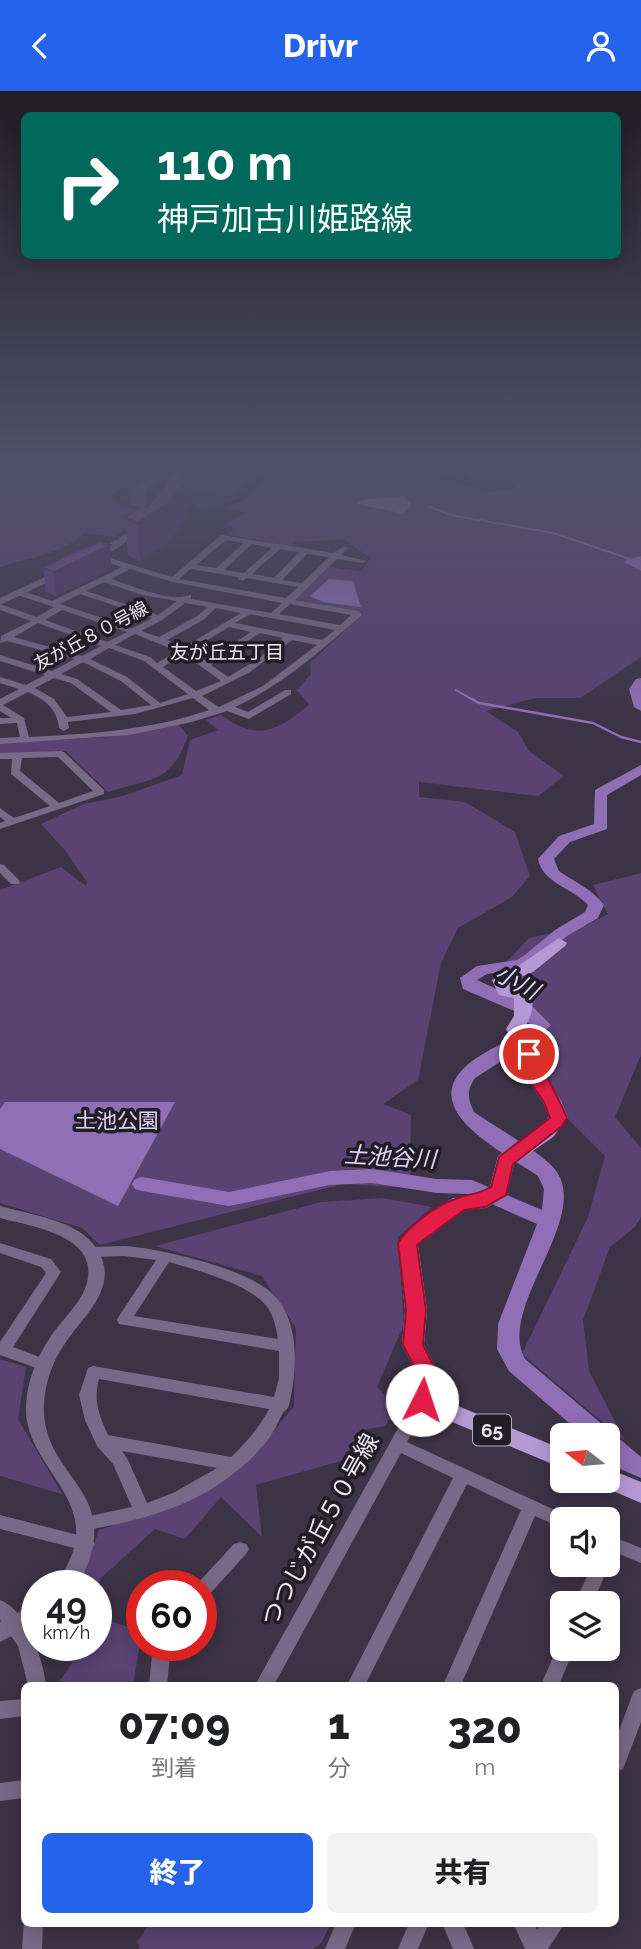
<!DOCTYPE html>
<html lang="ja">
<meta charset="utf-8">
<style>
:root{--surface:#fff;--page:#f2f2f2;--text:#202124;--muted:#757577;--accent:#2563eb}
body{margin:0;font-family:Raleway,"Noto Sans JP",sans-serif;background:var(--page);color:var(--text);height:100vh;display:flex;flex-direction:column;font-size:26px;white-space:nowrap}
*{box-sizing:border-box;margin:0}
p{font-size:23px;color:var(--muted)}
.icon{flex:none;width:38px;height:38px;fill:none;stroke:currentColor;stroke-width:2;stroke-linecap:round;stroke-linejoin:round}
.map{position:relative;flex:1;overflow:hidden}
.drawer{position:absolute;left:21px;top:1591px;width:598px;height:245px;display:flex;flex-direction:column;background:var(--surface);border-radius:10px;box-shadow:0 4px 18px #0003}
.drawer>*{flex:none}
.banner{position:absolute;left:21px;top:21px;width:600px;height:147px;border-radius:10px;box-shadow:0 4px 18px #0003;background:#00695c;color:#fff;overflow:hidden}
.needle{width:46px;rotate:286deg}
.tools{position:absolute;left:550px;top:1332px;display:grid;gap:14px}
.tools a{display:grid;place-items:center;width:70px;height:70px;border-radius:10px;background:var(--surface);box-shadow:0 4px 18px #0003;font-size:35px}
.speed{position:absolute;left:21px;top:1479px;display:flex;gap:14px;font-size:35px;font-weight:700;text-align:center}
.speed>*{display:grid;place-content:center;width:91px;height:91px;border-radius:50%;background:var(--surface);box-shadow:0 4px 18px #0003;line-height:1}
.speed small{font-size:18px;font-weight:400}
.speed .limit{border:10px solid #d22;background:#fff;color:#111}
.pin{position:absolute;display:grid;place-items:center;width:60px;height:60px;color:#fff;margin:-30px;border:4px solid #fff;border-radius:50%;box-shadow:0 2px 7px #0007}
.me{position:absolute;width:77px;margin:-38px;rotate:4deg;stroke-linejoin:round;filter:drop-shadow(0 0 5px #0008)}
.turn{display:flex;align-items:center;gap:24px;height:147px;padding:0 21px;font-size:32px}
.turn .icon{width:91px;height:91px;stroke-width:2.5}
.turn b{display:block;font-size:49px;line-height:60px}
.eta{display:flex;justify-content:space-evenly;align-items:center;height:119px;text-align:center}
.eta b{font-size:42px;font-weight:800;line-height:49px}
.button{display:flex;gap:14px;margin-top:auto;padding:14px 21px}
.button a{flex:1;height:80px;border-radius:10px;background:var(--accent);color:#fff;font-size:28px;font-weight:800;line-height:80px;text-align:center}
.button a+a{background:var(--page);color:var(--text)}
header{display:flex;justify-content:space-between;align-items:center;height:91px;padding:0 21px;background:var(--accent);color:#fff;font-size:32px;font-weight:800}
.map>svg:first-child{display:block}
.built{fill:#4a3f57}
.green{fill:#5a4273}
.water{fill:#916fb6}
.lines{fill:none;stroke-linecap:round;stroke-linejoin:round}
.stream-far1{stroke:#916fb6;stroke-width:2}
.stream{stroke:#916fb6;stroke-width:2.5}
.river{fill:#916fb6;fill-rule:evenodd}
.minor{fill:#776987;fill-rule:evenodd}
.tertiary{fill:#776987;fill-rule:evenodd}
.primary{fill:#b598d6;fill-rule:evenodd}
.wall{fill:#5f427d}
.shaded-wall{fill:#4e3666}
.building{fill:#6f4d91;stroke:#4e3666;stroke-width:2}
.route{fill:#e11d48;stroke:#92132f;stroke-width:2}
.labels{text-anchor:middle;stroke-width:7;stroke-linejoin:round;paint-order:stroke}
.far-street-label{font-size:18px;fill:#ede8f4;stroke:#211d25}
.far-neighbourhood-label{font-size:19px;fill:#ede8f4;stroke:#211d25}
.shield{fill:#211d25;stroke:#b0abb6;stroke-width:2}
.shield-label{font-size:19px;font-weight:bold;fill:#ede8f4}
.park-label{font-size:21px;fill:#e1cff6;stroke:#211d25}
.water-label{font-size:23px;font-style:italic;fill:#e2d1f8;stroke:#211d25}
.near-street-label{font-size:24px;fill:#ede8f4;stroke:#211d25}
</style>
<header><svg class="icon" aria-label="back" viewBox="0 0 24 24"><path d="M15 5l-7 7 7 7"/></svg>Drivr<svg class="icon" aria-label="person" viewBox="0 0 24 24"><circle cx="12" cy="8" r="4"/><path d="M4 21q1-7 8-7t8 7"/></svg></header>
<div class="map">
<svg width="641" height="1858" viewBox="0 0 641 1858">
<rect width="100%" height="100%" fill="#3c3346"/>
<path class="built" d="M218 370H329L297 380 269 377 240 408 206 417 195 416V410L175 407 201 381Z"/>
<path class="green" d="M0 370H201L164 388 157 396 122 395 110 406 118 414 146 420 116 446 84 442C61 464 30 466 0 476Z
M525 370H620L632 373 641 371V566L580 607H535L486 620 518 641 529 660 564 685 538 705 419 691V706L465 711 515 741 530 785 512 806 458 837 441 872 418 989 383 1013 411 1024 410 1097 343 1093 100 1154 82 1137 0 1112V799L61 776 86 795 87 791 64 758 41 733 84 713 123 705 182 684 190 649 218 639 206 629 221 624C258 651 277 640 309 614L297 599 311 583 310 572 362 524V522L296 508 329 476 361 480 371 467 343 448 297 451 288 455 230 444 233 437 227 431 249 422 223 417 244 409 276 381H327L367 388 392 384 448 390 488 401 517 398 511 389Z
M222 374 253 377 248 382 253 383 233 405 185 401 203 382 209 383Z
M178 633 188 645C171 692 152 687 108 701L66 660 0 663V652L108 646Z
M641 782V964L615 1026 641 1057V1126L635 1136 610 1156 583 1229 589 1280 625 1350 522 1263 588 1126 605 1065 561 1021 546 978 516 920 492 886 529 847 587 834 608 823 593 794Z
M383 1107 432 1116 398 1146 404 1233 377 1296 397 1316 385 1335 361 1339 344 1369 256 1394 262 1446 221 1406 185 1448 155 1438 100 1488 96 1515V1494H80L99 1439 184 1411 257 1361 294 1315 296 1237 262 1185 155 1155 321 1111Z
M0 1268 26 1276 18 1328 62 1403 0 1385Z
M96 1525 142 1541 133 1594H57L84 1554H96Z
M150 1832H331L322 1851 313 1858H140L137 1851Z"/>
<path class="water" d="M403 406 411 411V415L402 423C386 418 372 417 356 412 364 405 390 409 403 406Z
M329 488 353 490 361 516 323 511 310 505Z
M5 1011H175L118 1115 0 1058V1018Z"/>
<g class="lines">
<path class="stream-far1" d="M429 416 451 424 553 442 633 469
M456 599 475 610"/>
<path class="stream" d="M472 608 479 612 593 632 621 646 641 651"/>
<path class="river" d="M641 465V480L624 471 626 469Z
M641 587V620L634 616 629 598 636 588Z
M641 674V684L607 704V738L570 751 554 768 559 780C576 792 591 797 604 814L598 827 567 845 537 872 522 878 487 883 477 889 531 914 551 934 536 948 475 987C466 1000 468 1008 474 1021 494 1035 538 1060 553 1076 596 1123 495 1216 525 1268L641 1366V1387L618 1377 607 1366V1344H583L509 1280 497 1258 498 1233 537 1133 469 1103 437 1102 372 1092 330 1094 229 1115 142 1100 135 1098 132 1093 135 1088 142 1086 229 1101 330 1080 372 1078 437 1088 472 1089 542 1119 544 1098 538 1085C507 1063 420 1022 463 978 482 959 511 951 531 934L519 922 463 898 460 887 477 875 517 869 525 864 555 839 585 821 588 814C572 796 543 793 538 768L559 745 594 733 595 699Z"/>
<path class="minor" d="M221 444 333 462 344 455 348 457 341 464 367 470 363 472 337 468 295 509 358 520 362 523 361 525C321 559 283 594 235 616L248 621 285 599H291V603L249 628 227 620 192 631 129 644 0 653V647L20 646 17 632 0 633V627H11L0 620V608L19 598 0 592V586L26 594 45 584 0 570V564L52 580 75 568 7 550 0 552 1 545 31 530 0 519V513L37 526 54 516 17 504V500H23L52 510 122 476 93 467V463H96L172 486ZM226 449 244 452 216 477 196 474ZM252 453 272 457 244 482 224 479ZM280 458 299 461 274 487 252 483ZM307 463 329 466 302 492 282 489ZM130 478 173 491 282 512 271 522 191 508V504C187 504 184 506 180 506 160 507 129 494 111 488ZM191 478 239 486 238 488 242 490 247 487 298 496 286 507 179 488ZM104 491 142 504 177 510 158 524 86 500ZM80 503 152 527 133 537 60 513ZM185 512 208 516 197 525 159 546 141 540 162 529ZM290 513 351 524 340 534 279 523ZM216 517 241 522 184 556 167 549 203 529ZM62 519 127 541 107 551 45 529ZM250 523 335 539 322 549 235 532ZM38 532 101 555 82 565 14 546ZM229 536 251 541 206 570 191 559ZM260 542 283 547 255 570 228 586 211 574ZM135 543 177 560 157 572 150 566 115 554ZM292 549 317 554 263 595 219 616 202 605 250 581ZM109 557 144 570 188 603 160 612 127 586 90 568ZM184 563 221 590 196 600 163 576ZM83 571 121 590 151 614 121 619 77 588 61 583ZM54 587 71 592 111 621 67 626 54 608 35 597ZM28 601C45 609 57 617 59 637L64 640 69 637 68 631 135 623 193 607 209 619C151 639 90 643 29 646L24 627 3 614Z
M61 660 64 661 104 699V703L0 738V732L5 730 0 726V717L14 727 50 715 11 683 12 668H0V662ZM58 666 93 700 59 712 20 680 22 667Z
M0 773 4 774 19 789 20 791 19 793H11L0 782Z
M0 1152 51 1168 61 1181 13 1256 50 1270 53 1274 50 1278 45 1280 0 1264V1251L46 1182 41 1176 0 1162Z
M124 1155C160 1157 248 1178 273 1203 301 1231 297 1281 289 1314 288 1318 285 1319 283 1322 279 1328 277 1335 273 1341 263 1357 248 1372 233 1383 190 1417 139 1430 86 1439L80 1437 78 1432 80 1427 132 1416 113 1373 97 1355 85 1329 79 1304 88 1277 93 1275 274 1306 279 1287V1260L119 1233 117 1229 119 1225 156 1169 124 1165 91 1166 86 1165 84 1161 86 1157 91 1156ZM169 1171C196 1179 251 1193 268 1217 274 1226 276 1237 278 1248L134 1225ZM99 1288 269 1318C259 1337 246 1352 231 1366L108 1344C99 1324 93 1310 99 1288ZM122 1360 217 1377 173 1402 147 1412 128 1369Z
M422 1303 428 1305 430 1309 407 1351 568 1425 569 1428H562V1437L535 1425 461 1594H443L521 1419 467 1393 365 1594H347L453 1387 401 1362 274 1594H255L416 1305Z
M0 1424 86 1446 92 1448 95 1453 92 1458 86 1460 0 1438Z
M607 1443 641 1457V1472L607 1458Z
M240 1451 246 1453 249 1458 246 1463 207 1506 201 1509V1494H196L234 1453Z
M607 1471 609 1474 593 1512H575L592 1474H607Z
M0 1509C27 1519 43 1568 46 1594H28L18 1555 0 1529Z
M562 1551V1558H574L559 1594H541L559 1552Z
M153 1554H171L167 1594H149Z
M641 1597V1631L623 1678 616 1681V1647L634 1600Z
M24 1608V1625L0 1628V1610Z
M24 1689V1707L0 1710V1692Z
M24 1828V1832H43L42 1858H22Z
M336 1832H356L345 1858H325Z
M409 1832H429L418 1858H398Z
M442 1832H463L474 1858H453Z
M513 1832H534L537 1839 542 1832H565L548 1858H525Z"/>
<path class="tertiary" d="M206 370H215L183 395H177V391Z
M136 433 143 435C134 446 107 467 93 467V463L126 443Z
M62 478 67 481 65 483 0 514V507Z
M0 1115C35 1125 91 1130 103 1171 113 1203 79 1230 64 1254 52 1271 45 1293 44 1314 41 1390 130 1398 78 1494H57C65 1478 75 1463 76 1445 80 1397 23 1366 26 1314 27 1289 38 1264 51 1245 66 1223 95 1201 87 1171 78 1141 25 1134 0 1127Z
M37 1512V1532L0 1551V1531Z"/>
<path class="primary" d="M559 847 567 852 565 855 533 881 509 891 512 896 529 899C536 913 531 926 524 938L538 963 546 989 561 1010 568 1027 553 1046 514 1073 506 1104 486 1117 464 1119 418 1154 427 1219 424 1254 439 1283 434 1305 562 1358V1377L414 1315 411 1309 417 1283 402 1254 405 1219 398 1152 415 1133 453 1107 475 1105 490 1096 498 1065 539 1038 549 1026 543 1011 528 990 520 963 506 938 514 925V907L499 904 492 889 521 873Z
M607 1377 641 1391V1412L599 1394 597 1390H607Z"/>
</g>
<path class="wall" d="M357 370H367V379H358Z
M384 370H395V383L385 381Z
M412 370H424L423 382 413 380Z
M438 370H451L450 385 441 386Z
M467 370H480V388H470Z
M130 399 159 400 194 412 186 420V427L169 451 140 470 128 464 125 426 141 416 131 415Z
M43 477 112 478 56 505 46 501Z"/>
<path class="shaded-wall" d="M193 375 194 412 186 420V427L169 451 140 470 137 432Z
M159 388 160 403 146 417 145 401Z
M110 454 112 478 56 505 54 481Z"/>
<path class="building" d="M470 370H480L481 373H471Z
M179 374 193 375 182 386 185 390 167 413 137 432 125 426 143 415 148 416Z
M144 386 159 388 145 401 130 399Z
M100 451 110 454 54 481 43 477 68 464Z"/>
<linearGradient id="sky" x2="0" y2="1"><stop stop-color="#211c26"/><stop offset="0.59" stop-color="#505068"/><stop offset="1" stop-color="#505068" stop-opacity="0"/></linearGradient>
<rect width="641" height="630" fill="url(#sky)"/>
<path class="route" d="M529 958 538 963C545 987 558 1004 567 1027L562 1035 513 1073 506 1104 485 1116 464 1119 417 1154 426 1219 423 1254 438 1283 429 1315H415L412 1309 418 1283 403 1254 406 1219 398 1152C409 1134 436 1115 455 1108 469 1102 475 1105 491 1096L499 1066 550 1027 544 1011 529 990 521 963Z"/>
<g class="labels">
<g class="far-street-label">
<text transform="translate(91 545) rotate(-28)" y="6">友が丘８０号線</text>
</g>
<g class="far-neighbourhood-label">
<text x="227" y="568">友が丘五丁目</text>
</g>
<rect class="shield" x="473" y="1323.5" width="38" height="31" rx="5"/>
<g class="shield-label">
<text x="492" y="1346">65</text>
</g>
<g class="park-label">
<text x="117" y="1037">土池公園</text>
</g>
<g class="water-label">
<text transform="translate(517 891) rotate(28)" y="8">小川</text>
<text transform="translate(390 1066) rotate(3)" y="8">土池谷川</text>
</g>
<g class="near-street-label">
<text transform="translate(320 1439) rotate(-61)" y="8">つつじが丘５０号線</text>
</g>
</g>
</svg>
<div class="tools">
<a><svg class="needle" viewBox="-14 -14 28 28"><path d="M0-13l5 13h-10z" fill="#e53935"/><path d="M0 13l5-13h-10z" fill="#757577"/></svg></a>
<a><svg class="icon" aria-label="sound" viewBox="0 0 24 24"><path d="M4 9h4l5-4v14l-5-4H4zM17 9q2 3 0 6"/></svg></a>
<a><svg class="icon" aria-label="layers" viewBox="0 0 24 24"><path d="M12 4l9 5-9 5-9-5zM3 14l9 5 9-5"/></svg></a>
</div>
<div class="speed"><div>49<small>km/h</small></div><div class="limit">60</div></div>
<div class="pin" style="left:529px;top:963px;background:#d93025"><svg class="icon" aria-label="arrive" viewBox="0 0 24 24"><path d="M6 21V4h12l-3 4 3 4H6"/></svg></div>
<svg class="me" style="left:422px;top:1309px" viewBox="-20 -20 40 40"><circle r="19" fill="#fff"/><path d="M0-13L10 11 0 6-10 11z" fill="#e11d48"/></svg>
<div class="banner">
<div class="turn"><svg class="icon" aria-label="right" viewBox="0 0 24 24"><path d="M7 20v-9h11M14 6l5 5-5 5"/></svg><div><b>110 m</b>神戸加古川姫路線</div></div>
</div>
<section class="drawer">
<div class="eta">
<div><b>07:09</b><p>到着</p></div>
<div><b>1</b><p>分</p></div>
<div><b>320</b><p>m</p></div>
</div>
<div class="button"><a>終了</a><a>共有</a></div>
</section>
</div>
